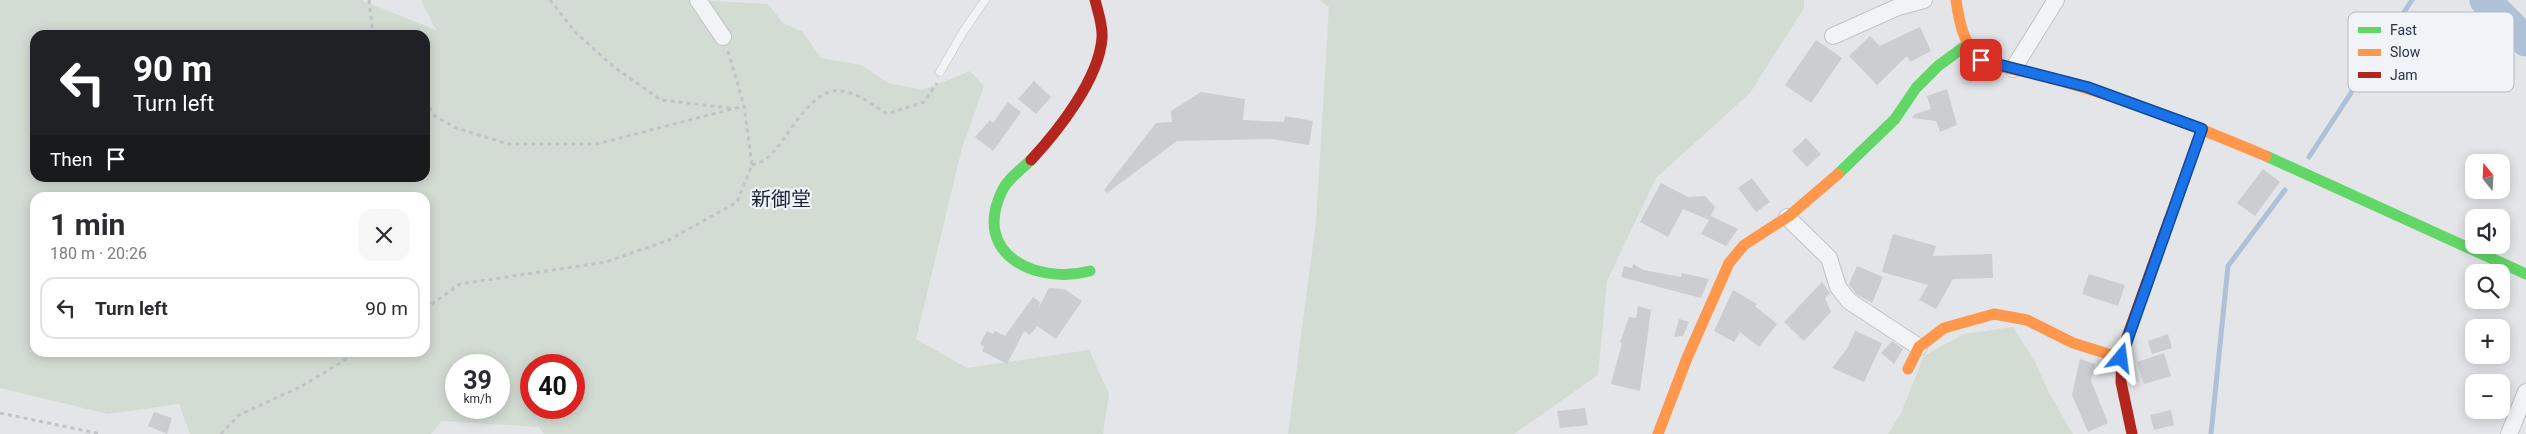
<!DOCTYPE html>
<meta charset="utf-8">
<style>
:root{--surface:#fff;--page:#f7f7f7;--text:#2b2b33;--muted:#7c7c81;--line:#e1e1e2}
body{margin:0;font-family:Roboto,"Noto Sans JP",sans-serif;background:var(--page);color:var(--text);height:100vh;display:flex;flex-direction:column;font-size:19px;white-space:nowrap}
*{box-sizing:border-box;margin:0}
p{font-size:16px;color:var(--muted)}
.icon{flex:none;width:28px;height:28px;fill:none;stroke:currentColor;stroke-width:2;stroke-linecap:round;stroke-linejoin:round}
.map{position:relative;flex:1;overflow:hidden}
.sheet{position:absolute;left:30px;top:192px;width:400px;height:165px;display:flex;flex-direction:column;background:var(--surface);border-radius:15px;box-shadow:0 2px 12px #0003}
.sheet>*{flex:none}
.top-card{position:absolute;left:30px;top:30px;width:400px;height:152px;border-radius:15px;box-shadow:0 2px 12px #0003;background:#202124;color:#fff;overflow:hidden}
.needle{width:32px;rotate:342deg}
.controls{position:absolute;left:2465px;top:154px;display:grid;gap:10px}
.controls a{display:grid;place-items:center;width:45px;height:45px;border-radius:10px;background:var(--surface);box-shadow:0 2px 12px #0003;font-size:25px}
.speed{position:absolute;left:445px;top:354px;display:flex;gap:10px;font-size:25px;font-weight:700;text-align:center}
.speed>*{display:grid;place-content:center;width:65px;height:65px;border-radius:50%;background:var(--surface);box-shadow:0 2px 12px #0003;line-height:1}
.speed small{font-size:12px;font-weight:400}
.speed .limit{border:8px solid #d22;background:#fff;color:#111}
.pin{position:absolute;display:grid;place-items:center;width:42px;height:42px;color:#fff;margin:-21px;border-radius:10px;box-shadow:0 2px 8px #0006}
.me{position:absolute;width:55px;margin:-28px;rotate:16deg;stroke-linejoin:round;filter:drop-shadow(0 0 4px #0008)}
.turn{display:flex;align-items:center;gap:18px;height:105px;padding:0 20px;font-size:22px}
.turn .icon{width:65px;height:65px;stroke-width:2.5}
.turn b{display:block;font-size:35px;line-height:42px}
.then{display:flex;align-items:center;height:48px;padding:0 20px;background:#0003;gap:10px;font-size:19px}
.round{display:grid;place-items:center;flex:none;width:52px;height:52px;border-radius:15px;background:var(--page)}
.head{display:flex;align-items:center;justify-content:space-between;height:85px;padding:0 20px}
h1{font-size:30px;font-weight:700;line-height:38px}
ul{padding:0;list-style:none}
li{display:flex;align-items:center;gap:15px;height:62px;margin:0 10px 8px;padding:0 10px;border:2px solid var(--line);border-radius:15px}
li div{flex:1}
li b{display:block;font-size:19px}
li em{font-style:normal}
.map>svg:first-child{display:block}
.green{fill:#d3dcd2;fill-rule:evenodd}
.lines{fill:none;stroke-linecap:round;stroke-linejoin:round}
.stream{stroke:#aec1d6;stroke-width:5}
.river{stroke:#aec1d6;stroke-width:31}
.building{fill:#cbcdd1}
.lane-casing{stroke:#c1c3c6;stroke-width:9}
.street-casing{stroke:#c1c3c6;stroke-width:18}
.path{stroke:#c1c3c8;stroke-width:3;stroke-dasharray:4 4;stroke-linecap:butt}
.lane{stroke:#f2f3f4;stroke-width:8}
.street{stroke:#f2f3f4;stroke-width:16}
.fast{stroke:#63d668;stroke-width:11}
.slow{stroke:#ff974d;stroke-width:11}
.jam{stroke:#b3261e;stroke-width:11}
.route-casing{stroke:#114b97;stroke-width:12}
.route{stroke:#1a73e8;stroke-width:9}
.labels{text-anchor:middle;stroke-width:4.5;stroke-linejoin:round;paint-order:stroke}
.quarter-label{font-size:20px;fill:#192334;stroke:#f0f3f8}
.key{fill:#f0f3f8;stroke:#b4b9c2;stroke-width:1}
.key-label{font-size:14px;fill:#273244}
</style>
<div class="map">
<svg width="2526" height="434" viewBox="0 0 2526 434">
<rect width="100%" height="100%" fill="#e3e5e8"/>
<path class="green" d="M0 0H361L436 30 421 0H694L768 4 783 23 803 32 821 58 861 65 888 83 923 90 970 71 984 86 962 148 916 339 967 368 1089 350 1109 394 1103 434H544L539 427 442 421 431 434H190L179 404 108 414 0 388ZM35 35H425V178H35ZM35 198H425V352H35ZM456 365H499V408H456ZM531 365H574V408H531Z
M1319 0H1804V8L1750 93 1656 178 1607 281 1598 375 1514 434H1288L1316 222 1329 7Z
M2013 327 2035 362 2049 393 2073 434H1888L1901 413 1924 356 1964 334Z"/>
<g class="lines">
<path class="stream" d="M2309 157 2412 0
M2211 434 2228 266 2285 190"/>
<path class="river" d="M2485 0 2526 41"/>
</g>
<path class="building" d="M1920 27 1931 51 1910 62 1907 56 1877 85 1849 56 1870 36 1880 46Z
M1816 40 1842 58 1811 103 1785 85Z
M1034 81 1051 97 1036 114 1018 99Z
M1947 89 1957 125 1940 132 1936 121 1912 118 1915 114 1931 109 1927 96Z
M1201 92 1245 99 1243 120 1284 122 1285 116 1313 121 1309 145 1271 139 1177 141 1107 193 1104 190 1156 123 1172 122 1171 111Z
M1008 102 1021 112 993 151 975 137 990 120 993 123Z
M1806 138 1821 154 1807 167 1792 151Z
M2263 169 2280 182 2255 216 2237 203Z
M1752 178 1770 202 1756 212 1738 188Z
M1661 183 1688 197 1705 196 1715 207 1709 220 1683 209 1668 237 1640 222Z
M1711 216 1738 229 1726 246 1701 234Z
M1893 234 1936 246 1933 256 1992 254 1993 278 1953 279 1936 309 1919 300 1928 285 1882 272Z
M1633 264 1643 270 1681 277 1682 273 1709 279 1701 298 1621 277 1624 266 1632 268Z
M1857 266 1883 277 1872 303 1856 294 1849 284Z
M2089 274 2125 285 2118 306 2082 294Z
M1822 282 1830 293 1825 298 1831 312 1804 341 1784 322Z
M1049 288 1064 289 1082 301 1056 339 1037 326 1030 335 1024 331 1007 364 982 351 984 347 980 344 987 331 993 334 995 331 1005 336 1033 297 1040 302 1038 309Z
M1733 290 1757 304 1755 306 1777 324 1759 347 1740 332 1734 342 1714 331Z
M1638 306 1651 310 1640 391 1611 384 1622 343 1620 342 1629 317 1636 318Z
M1679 319 1689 322 1683 336 1674 337Z
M1855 331 1882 343 1864 382 1832 368 1847 349Z
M2168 334 2172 348 2152 354 2148 341Z
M1892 341 1903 349 1894 364 1881 353Z
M2164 353 2171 376 2144 384 2137 362Z
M2080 359 2095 364 2091 381 2108 423 2088 432 2072 395Z
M1585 408 1588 425 1560 428 1557 411Z
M2171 410 2174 425 2154 430 2150 415Z
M154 412 172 418 167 434 148 426Z"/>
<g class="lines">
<g class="lane-casing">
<path id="lane" d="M940 72 963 32 985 0"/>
</g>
<g class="street-casing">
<path id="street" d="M698 0 723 37
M1833 36 1898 7 1924 0
M2013 69 2056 0
M1787 217 1829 258 1838 287 1849 301 1919 347
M2509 434 2526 392"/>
</g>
<path class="path" d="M369 0 373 35
M550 0 576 33 614 67 661 100 730 108
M425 101 435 116 456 128 508 144H597L744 106
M752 165C756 163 762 162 766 159 786 144 810 85 842 91 858 93 874 106 887 114L924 102 937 83
M425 309 460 284 606 262 669 240 737 202 752 165 744 106 728 51
M0 413 101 434
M221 434 239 415 302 386 358 352"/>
<use href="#lane" class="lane"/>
<use href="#street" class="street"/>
<path class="fast" d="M2266 156 2526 274
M1031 160C1021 170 1008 178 1002 191 971 255 1037 285 1090 271
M1838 174 1895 119 1916 88 1938 66 1968 44"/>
<path class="slow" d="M1956 0C1959 21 1963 44 1980 58 1987 66 2022 71 2034 74 2114 94 2190 124 2266 156
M2169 220 2202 129
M1908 369 1919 347 1944 328 1994 314 2027 320 2073 343 2121 358
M1658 434 1687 358 1729 263 1744 245 1789 216 1838 174"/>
<path class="jam" d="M1031 160C1058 131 1099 79 1102 38 1103 25 1098 12 1095 0
M2132 434 2121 382 2122 351 2169 220"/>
</g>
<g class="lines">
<g class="route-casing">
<path id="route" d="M1981 60 2087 87 2202 129 2121 358"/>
</g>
<use href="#route" class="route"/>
</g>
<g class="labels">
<g class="quarter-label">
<text x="781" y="206">新御堂</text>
</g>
</g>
<rect x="2348" y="12" width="166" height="80" rx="8" class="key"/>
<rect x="2358" y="27" width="23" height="6" fill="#63d668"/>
<rect x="2358" y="49" width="23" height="7" fill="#ff974d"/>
<rect x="2358" y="72" width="23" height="6" fill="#b3261e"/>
<g class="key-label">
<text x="2390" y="35">Fast</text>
<text x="2390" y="57">Slow</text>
<text x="2390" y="80">Jam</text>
</g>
</svg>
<div class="controls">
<a><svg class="needle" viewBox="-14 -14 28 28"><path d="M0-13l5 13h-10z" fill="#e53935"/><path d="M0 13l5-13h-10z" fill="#7c7c81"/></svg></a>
<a><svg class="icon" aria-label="sound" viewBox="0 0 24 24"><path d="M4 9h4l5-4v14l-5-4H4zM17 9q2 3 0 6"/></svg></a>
<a><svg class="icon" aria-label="search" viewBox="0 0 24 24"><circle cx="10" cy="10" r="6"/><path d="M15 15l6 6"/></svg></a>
<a>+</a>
<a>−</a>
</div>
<div class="speed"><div>39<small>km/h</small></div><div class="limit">40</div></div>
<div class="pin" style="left:1981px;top:60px;background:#d93025"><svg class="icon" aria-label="arrive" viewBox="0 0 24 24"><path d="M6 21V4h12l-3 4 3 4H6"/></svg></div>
<svg class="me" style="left:2121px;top:358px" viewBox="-20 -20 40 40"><path d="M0-17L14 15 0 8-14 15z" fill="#1a73e8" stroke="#fff" stroke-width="4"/></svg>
<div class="top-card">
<div class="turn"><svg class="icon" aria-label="left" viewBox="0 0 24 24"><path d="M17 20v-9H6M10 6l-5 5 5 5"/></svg><div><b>90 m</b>Turn left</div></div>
<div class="then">Then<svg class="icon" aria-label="arrive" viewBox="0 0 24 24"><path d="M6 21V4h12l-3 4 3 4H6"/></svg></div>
</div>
<section class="sheet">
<div class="head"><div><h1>1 min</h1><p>180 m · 20:26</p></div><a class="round"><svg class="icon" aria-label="close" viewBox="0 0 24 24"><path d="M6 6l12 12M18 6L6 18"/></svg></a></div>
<ul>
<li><svg class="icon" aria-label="left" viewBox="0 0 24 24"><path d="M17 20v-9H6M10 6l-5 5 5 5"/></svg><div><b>Turn left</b></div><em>90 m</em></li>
</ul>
</section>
</div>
